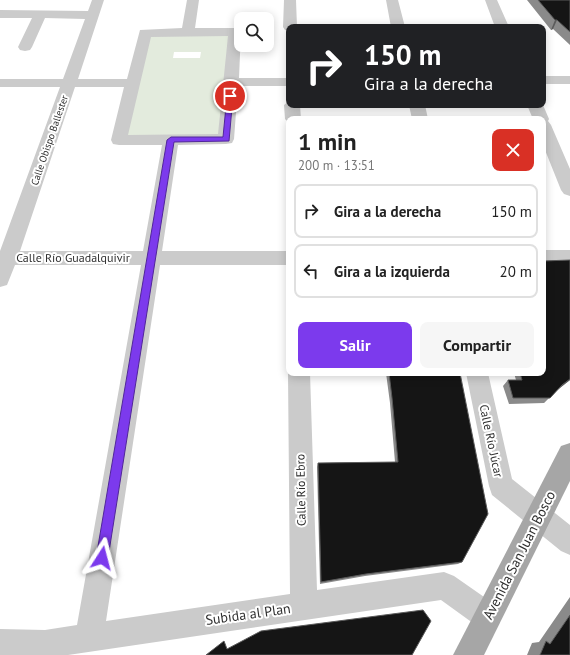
<!DOCTYPE html>
<html lang="es">
<meta charset="utf-8">
<style>
:root{--surface:#fff;--page:#f6f6f6;--text:#222;--muted:#767676;--line:#e0e0e0;--accent:#7c3aed}
body{margin:0;font-family:"PT Sans",sans-serif;background:var(--page);color:var(--text);height:100vh;display:flex;flex-direction:column;font-size:15px;white-space:nowrap}
*{box-sizing:border-box;margin:0}
p{font-size:13px;color:var(--muted)}
.icon{flex:none;width:22px;height:22px;fill:none;stroke:currentColor;stroke-width:2;stroke-linecap:round;stroke-linejoin:round}
.map{position:relative;flex:1;overflow:hidden}
.panel{position:absolute;left:286px;top:116px;width:260px;height:260px;display:flex;flex-direction:column;background:var(--surface);border-radius:8px;box-shadow:0 2px 10px #0003}
.panel>*{flex:none}
.hud{position:absolute;left:286px;top:24px;width:260px;height:84px;border-radius:8px;box-shadow:0 2px 10px #0003;background:#202124;color:#fff;overflow:hidden}
.fabs{position:absolute;left:234px;top:12px;display:grid;gap:8px}
.fabs a{display:grid;place-items:center;width:40px;height:40px;border-radius:8px;background:var(--surface);box-shadow:0 2px 10px #0003;font-size:20px}
.pin{position:absolute;display:grid;place-items:center;width:34px;height:34px;color:#fff;margin:-17px;border:2px solid #fff;border-radius:50%;box-shadow:0 1px 4px #0007}
.me{position:absolute;width:44px;margin:-22px;rotate:9deg;stroke-linejoin:round;filter:drop-shadow(0 0 3px #0008)}
.turn{display:flex;align-items:center;gap:14px;height:84px;padding:0 12px;font-size:18px}
.turn .icon{width:52px;height:52px;stroke-width:2.5}
.turn b{display:block;font-size:28px;line-height:34px}
.round{display:grid;place-items:center;flex:none;width:42px;height:42px;border-radius:8px;background:var(--page)}
.head{display:flex;align-items:center;justify-content:space-between;height:68px;padding:0 12px}
h1{font-size:24px;font-weight:800;line-height:30px}
.cta{display:flex;gap:8px;margin-top:auto;padding:8px 12px}
.cta a{flex:1;height:46px;border-radius:8px;background:var(--accent);color:#fff;font-size:16px;font-weight:800;line-height:46px;text-align:center}
.cta a+a{background:var(--page);color:var(--text)}
ul{padding:0;list-style:none}
li{display:flex;align-items:center;gap:12px;height:54px;margin:0 8px 6px;padding:0 4px;border:2px solid var(--line);border-radius:8px}
li div{flex:1}
li b{display:block;font-size:15px}
li em{font-style:normal}
.map>svg:first-child{display:block}
.green{fill:#e3ebdd;fill-rule:evenodd}
.lines{fill:none;stroke-linecap:round;stroke-linejoin:round}
.street{fill:#cbcbcb;fill-rule:evenodd}
.primary{fill:#a6a6a6;fill-rule:evenodd}
.wall{fill:#8a8a8a}
.shaded-wall{fill:#5b5b5b}
.building{fill:#151515;stroke:#5b5b5b}
.route{fill:#7c3aed;stroke:#51269a}
.labels{text-anchor:middle;stroke-width:4;stroke-linejoin:round;paint-order:stroke}
.far-street-label{font-size:10px;fill:#2e2e2e;stroke:#fff}
.street-label{font-size:12px;fill:#2e2e2e;stroke:#fff}
.near-street-label{font-size:14px;fill:#2e2e2e;stroke:#fff}
</style>
<div class="map">
<svg width="570" height="655" viewBox="0 0 570 655">
<rect width="100%" height="100%" fill="#fff"/>
<path class="green" d="M235 32 226 139 119 140 145 33ZM174 52H201L200 58H173Z"/>
<g class="lines">
<path class="street" d="M92 0H104L78 79H127L140 30 182 28 187 0H199L195 28H235L241 31 239 78H289V86H238L234 139 232 143 226 144 178 145 162 251H289V265H160L106 621 290 594 288 373 289 371V373H310L317 590 444 572 454 576 497 606 501 616 497 626 487 630 477 626 441 600 68 655H0V629L45 630 77 625 141 265H15L7 285 0 287V251L60 87H0V79H63L85 19 45 18 32 47 30 50 25 51 20 50 18 47 32 18H0V10L88 11ZM228 36 218 134 128 135 151 37ZM75 87H124L111 140 113 144 119 145H162L143 251H20Z
M284 0H296L297 27H289V31L285 30 283 27Z
M386 0H398L405 27H391Z
M485 0H497L509 27H495Z
M543 76H570V84H543Z
M289 101V105H300L301 119H289V123L285 119 284 105Z
M409 105H425L428 119H412Z
M527 105H543L549 119 548 121 551 125 570 169V196L564 194 561 190 543 145V119H533Z
M543 250H570V264H543Z
M466 373H488L512 479 570 525V555L561 551 492 495 489 486Z"/>
<path class="primary" d="M570 443V481L484 655H453L561 446Z"/>
</g>
<path class="wall" d="M527 0H570V45L553 29 551 30Z
M570 260V380L556 391 544 403 509 404 503 386 508 380H516L514 373H543Z
M386 373H460L462 562 458 564 365 576 320 584 317 467 318 463 395 462 390 403Z
M570 597V655H527L532 643 539 642Z"/>
<path class="shaded-wall" d="M555 20H557L553 29 551 30Z
M570 379V380L556 391 544 403 562 385Z"/>
<path class="building" d="M538 0H570V32L557 20H555Z
M570 260V379L562 385 550 398H513L508 380H522L520 373H543V261Z
M389 373H460L488 514 462 562 366 574 321 582 318 463 398 462 392 398Z
M423 610 431 621 412 655H206L224 641 227 649 261 631Z
M570 615V655H540L546 641 550 644Z"/>
<path class="route" d="M230 94 233 96 229 141 174 142 108 558 106 562 102 564 98 562 96 558 167 140 171 137H223L227 96Z"/>
<g class="labels">
<g class="far-street-label">
<text transform="translate(49 140) rotate(-71)" y="4">Calle Obispo Ballester</text>
</g>
<g class="street-label">
<text x="73" y="262">Calle Río Guadalquivir</text>
<text transform="translate(491 441) rotate(78)" y="4">Calle Río Júcar</text>
<text transform="translate(301 490) rotate(-91)" y="4">Calle Río Ebro</text>
</g>
<g class="near-street-label">
<text transform="translate(519 555) rotate(-63)" y="5">Avenida San Juan Bosco</text>
<text transform="translate(248 614) rotate(-8)" y="5">Subida al Plan</text>
</g>
</g>
</svg>
<div class="fabs">
<a><svg class="icon" aria-label="search" viewBox="0 0 24 24"><circle cx="10" cy="10" r="6"/><path d="M15 15l6 6"/></svg></a>
</div>
<div class="pin" style="left:230px;top:96px;background:#d93025"><svg class="icon" aria-label="arrive" viewBox="0 0 24 24"><path d="M6 21V4h12l-3 4 3 4H6"/></svg></div>
<svg class="me" style="left:102px;top:558px" viewBox="-20 -20 40 40"><path d="M0-17L14 15 0 8-14 15z" fill="#7c3aed" stroke="#fff" stroke-width="4"/></svg>
<div class="hud">
<div class="turn"><svg class="icon" aria-label="right" viewBox="0 0 24 24"><path d="M7 20v-9h11M14 6l5 5-5 5"/></svg><div><b>150 m</b>Gira a la derecha</div></div>
</div>
<section class="panel">
<div class="head"><div><h1>1 min</h1><p>200 m · 13:51</p></div><a class="round" style="background:#d93025;color:#fff"><svg class="icon" aria-label="close" viewBox="0 0 24 24"><path d="M6 6l12 12M18 6L6 18"/></svg></a></div>
<ul>
<li><svg class="icon" aria-label="right" viewBox="0 0 24 24"><path d="M7 20v-9h11M14 6l5 5-5 5"/></svg><div><b>Gira a la derecha</b></div><em>150 m</em></li>
<li><svg class="icon" aria-label="left" viewBox="0 0 24 24"><path d="M17 20v-9H6M10 6l-5 5 5 5"/></svg><div><b>Gira a la izquierda</b></div><em>20 m</em></li>
</ul>
<div class="cta"><a>Salir</a><a>Compartir</a></div>
</section>
</div>
